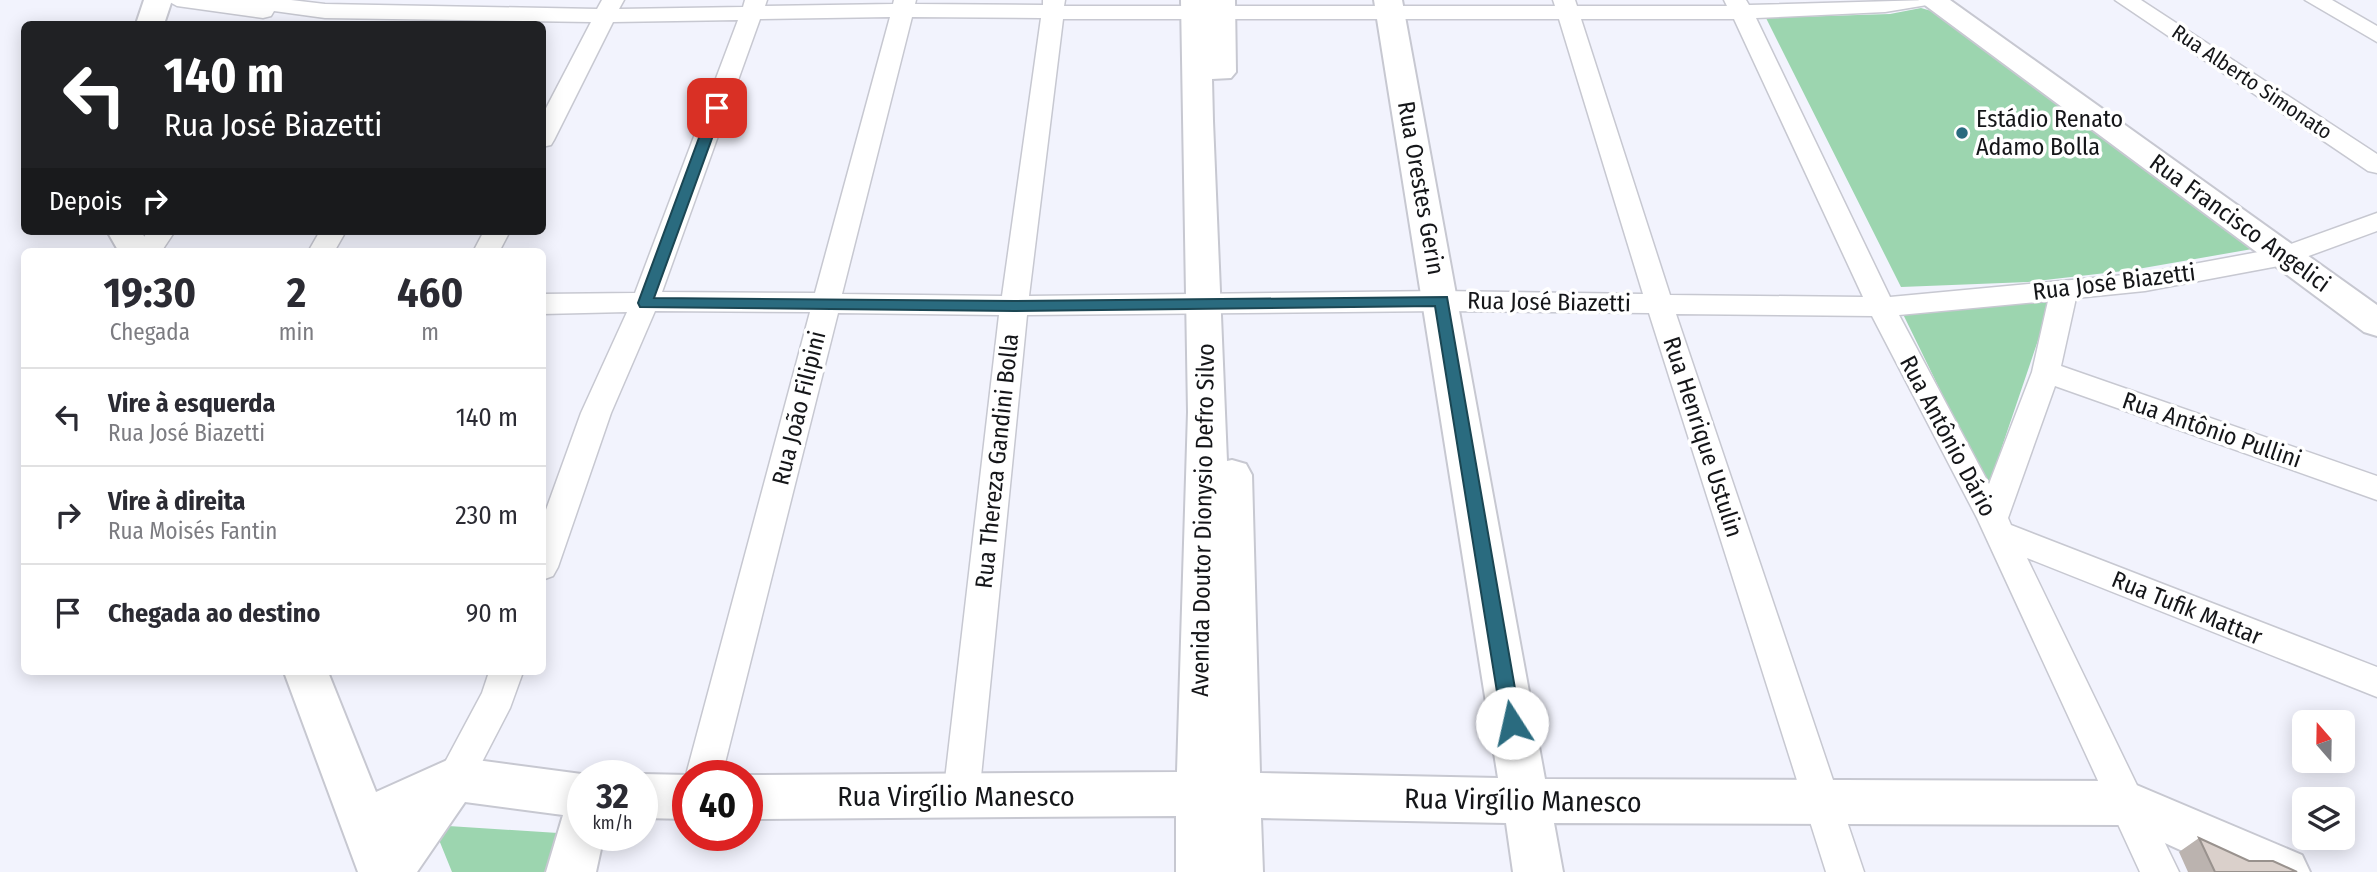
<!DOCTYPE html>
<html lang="pt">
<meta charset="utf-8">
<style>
:root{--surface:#fff;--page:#f2f2f3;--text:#2b2b33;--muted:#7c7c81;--line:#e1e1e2}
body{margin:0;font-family:"Fira Sans Condensed",sans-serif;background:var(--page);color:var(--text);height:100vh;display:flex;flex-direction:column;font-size:26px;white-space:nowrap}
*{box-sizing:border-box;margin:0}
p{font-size:23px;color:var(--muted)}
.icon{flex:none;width:38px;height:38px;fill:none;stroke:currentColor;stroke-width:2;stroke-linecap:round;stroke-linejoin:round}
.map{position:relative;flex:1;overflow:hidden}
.side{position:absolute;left:21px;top:248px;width:525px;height:427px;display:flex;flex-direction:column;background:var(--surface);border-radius:10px;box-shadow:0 4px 18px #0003}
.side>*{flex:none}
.top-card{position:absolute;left:21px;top:21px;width:525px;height:214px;border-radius:10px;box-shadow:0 4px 18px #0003;background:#202124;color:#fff;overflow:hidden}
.needle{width:46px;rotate:340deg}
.controls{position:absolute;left:2292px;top:710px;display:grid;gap:14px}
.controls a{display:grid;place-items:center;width:63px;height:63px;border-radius:10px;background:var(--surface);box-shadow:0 4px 18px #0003;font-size:35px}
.speed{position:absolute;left:567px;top:760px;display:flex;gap:14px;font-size:35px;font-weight:700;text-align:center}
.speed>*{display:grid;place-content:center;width:91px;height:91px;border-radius:50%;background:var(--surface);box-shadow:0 4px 18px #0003;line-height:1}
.speed small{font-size:18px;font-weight:400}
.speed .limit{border:10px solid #d22;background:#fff;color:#111}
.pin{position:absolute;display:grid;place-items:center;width:60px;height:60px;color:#fff;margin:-30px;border-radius:14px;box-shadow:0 4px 10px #0006}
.me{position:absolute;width:77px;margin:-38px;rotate:350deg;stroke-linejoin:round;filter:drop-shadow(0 0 5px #0008)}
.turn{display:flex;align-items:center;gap:24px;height:147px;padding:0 28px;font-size:32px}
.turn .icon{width:91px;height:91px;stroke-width:2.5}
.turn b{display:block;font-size:49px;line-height:60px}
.then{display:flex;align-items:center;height:66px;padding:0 28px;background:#0003;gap:14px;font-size:26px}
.eta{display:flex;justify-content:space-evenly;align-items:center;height:119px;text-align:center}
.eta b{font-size:42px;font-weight:700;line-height:49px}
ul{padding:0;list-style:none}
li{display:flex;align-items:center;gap:21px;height:98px;padding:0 28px;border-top:2px solid var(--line)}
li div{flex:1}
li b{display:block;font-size:26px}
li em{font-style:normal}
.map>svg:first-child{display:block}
.green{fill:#9cd5af}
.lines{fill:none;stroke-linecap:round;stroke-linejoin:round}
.street-casing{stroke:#c7c8d1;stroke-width:3}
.secondary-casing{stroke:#c7c8d1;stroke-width:4}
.street{fill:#fff;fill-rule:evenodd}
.secondary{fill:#fff;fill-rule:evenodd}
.wall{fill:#bbb3af}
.building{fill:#dad0cb;stroke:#99928e;stroke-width:2}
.route{fill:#2a6b7f;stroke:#1b4653;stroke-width:2}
.poi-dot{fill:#2a6b7f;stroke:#fff;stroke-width:2.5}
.labels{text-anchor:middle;stroke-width:7;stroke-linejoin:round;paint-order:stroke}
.far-street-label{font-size:21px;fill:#151619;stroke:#fff}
.poi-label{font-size:24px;fill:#151619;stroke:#fff;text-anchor:start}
.street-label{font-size:24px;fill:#151619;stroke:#fff}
.near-street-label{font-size:28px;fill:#151619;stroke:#fff}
</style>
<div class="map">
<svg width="2377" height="872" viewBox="0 0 2377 872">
<rect width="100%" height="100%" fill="#f2f3fd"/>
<path class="green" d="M1921 8 1935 12 2258 248 2132 270 2028 282 1901 287 1766 18 1890 14Z
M2051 302 1988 488 1901 310Z
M433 825 558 833 545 872H452Z"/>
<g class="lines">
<g class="street-casing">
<path id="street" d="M166 0H291L325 4 597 9 602 0H624L619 9 743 7 745 0H767L765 6 893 4 894 0H916L915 4 1043 5V0H1065L1064 6H1555L1553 0H1575L1577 6H1727L1724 0H1746L1749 5 1930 0 1927 5 1885 12 1756 18 1890 297 2145 273 2280 248 2377 213V231L2284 265 2145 291 2076 298 2061 366 2377 476V500L2055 386 2008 518 2011 525 2377 667V697L2027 558 2179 872H2140L1977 518 1872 316 1676 314 1864 872H1826L1649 313 1441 311 1027 315 979 797 974 809 961 814 948 809 943 797 999 315 838 313 722 775H688V779L686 775 810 312 655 311 611 413 558 567 553 576 542 580V521L581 413 627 312 542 314V294L635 293 738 20 613 22 554 140 551 145 542 147V116L591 22 325 18 274 11 271 16 263 18 177 6ZM890 17 815 293 662 292 760 19ZM912 17 1041 18 1002 296 842 294ZM1063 19H1559L1643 294 1441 291 1029 296ZM1581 19H1734L1863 297 1670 295ZM2048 301 2032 372 1989 484 1899 315Z
M2115 0H2141L2377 154V173L2368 171Z
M2305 0H2332L2377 26V42Z
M148 231H175L161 252H134Z
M320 231H346L334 252H308Z
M484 231H510L499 252H473Z
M489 672H523L510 708 467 791 454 796 441 791 436 779 482 693Z"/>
</g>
<g class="secondary-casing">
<path id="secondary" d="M144 0H172L164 24H136Z
M1181 0H1235L1236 72 1231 78 1212 79 1213 121 1227 461 1232 460 1246 464 1252 475 1260 773 1498 778 1374 0H1402L1545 779 2127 781 2302 855 2310 872H2229L2125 825 1554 823 1563 872H1513L1506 823 1261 818 1263 872H1176V816L747 819V775L1177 772 1188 412Z
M1918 0H1950L2377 305V336L2364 332Z
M107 231H141L153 252H119Z
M284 672H328L376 792 454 757 589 775H583V835H604L596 872H546L563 815 465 802 417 872H358Z
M642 774 689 775 688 819 642 818V775H638Z"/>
</g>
<use href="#street" class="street"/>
<use href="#secondary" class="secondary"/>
</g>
<path class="wall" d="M2199 838 2249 861 2297 872H2188L2179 852Z"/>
<path class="building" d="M2199 838 2249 861H2273L2297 872H2215Z"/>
<path class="route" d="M717 105 723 108 654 298 1014 301 1447 297 1521 723 1518 729 1512 731 1505 729 1502 723 1435 306 1014 311 640 307 638 303 710 108Z"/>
<circle class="poi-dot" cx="1962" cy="133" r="7"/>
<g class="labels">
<g class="far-street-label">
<text transform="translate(2252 82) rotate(34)" y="7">Rua Alberto Simonato</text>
</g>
<g class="poi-label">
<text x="1976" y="127">Estádio Renato<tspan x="1976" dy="28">Adamo Bolla</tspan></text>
</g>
<g class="street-label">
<text transform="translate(1421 188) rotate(80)" y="8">Rua Orestes Gerin</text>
<text transform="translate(2240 223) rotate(36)" y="8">Rua Francisco Angelici</text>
<text transform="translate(2114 282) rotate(-7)" y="8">Rua José Biazetti</text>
<text transform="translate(1549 302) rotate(1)" y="8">Rua José Biazetti</text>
<text transform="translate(799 408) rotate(-76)" y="8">Rua João Filipini</text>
<text transform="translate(2212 430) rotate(19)" y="8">Rua Antônio Pullini</text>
<text transform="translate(1948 436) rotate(62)" y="8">Rua Antônio Dário</text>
<text transform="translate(1703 437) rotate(72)" y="8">Rua Henrique Ustulin</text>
<text transform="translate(997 461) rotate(-84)" y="8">Rua Thereza Gandini Bolla</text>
<text transform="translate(1203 520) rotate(-89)" y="8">Avenida Doutor Dionysio Defro Silvo</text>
<text transform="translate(2187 608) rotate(22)" y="8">Rua Tufik Mattar</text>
</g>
<g class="near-street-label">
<text x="956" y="806">Rua Virgílio Manesco</text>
<text transform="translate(1523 800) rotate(1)" y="10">Rua Virgílio Manesco</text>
</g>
</g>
</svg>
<div class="controls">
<a><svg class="needle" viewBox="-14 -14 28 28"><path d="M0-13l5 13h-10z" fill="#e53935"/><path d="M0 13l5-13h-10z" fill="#7c7c81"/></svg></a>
<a><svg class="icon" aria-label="layers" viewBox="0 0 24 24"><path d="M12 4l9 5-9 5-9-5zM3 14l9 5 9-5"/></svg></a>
</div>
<div class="speed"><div>32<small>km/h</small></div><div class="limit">40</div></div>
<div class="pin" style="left:717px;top:108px;background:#d93025"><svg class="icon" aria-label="arrive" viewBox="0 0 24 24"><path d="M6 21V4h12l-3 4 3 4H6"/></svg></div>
<svg class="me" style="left:1512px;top:723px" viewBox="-20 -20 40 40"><circle r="19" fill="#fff"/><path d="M0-13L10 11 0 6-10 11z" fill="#2a6b7f"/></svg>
<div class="top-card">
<div class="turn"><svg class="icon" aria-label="left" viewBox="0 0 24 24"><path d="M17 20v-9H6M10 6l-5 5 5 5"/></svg><div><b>140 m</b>Rua José Biazetti</div></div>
<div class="then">Depois<svg class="icon" aria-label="right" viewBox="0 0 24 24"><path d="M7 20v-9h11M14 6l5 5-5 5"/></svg></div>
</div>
<section class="side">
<div class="eta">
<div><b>19:30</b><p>Chegada</p></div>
<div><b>2</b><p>min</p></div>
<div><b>460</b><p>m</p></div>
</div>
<ul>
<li><svg class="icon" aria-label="left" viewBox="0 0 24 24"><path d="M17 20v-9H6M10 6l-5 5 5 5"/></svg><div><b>Vire à esquerda</b><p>Rua José Biazetti</p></div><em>140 m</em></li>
<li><svg class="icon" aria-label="right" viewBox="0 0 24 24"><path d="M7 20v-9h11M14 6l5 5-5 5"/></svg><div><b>Vire à direita</b><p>Rua Moisés Fantin</p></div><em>230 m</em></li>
<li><svg class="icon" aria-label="arrive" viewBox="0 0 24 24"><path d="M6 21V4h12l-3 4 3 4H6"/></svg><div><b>Chegada ao destino</b></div><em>90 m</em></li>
</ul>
</section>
</div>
